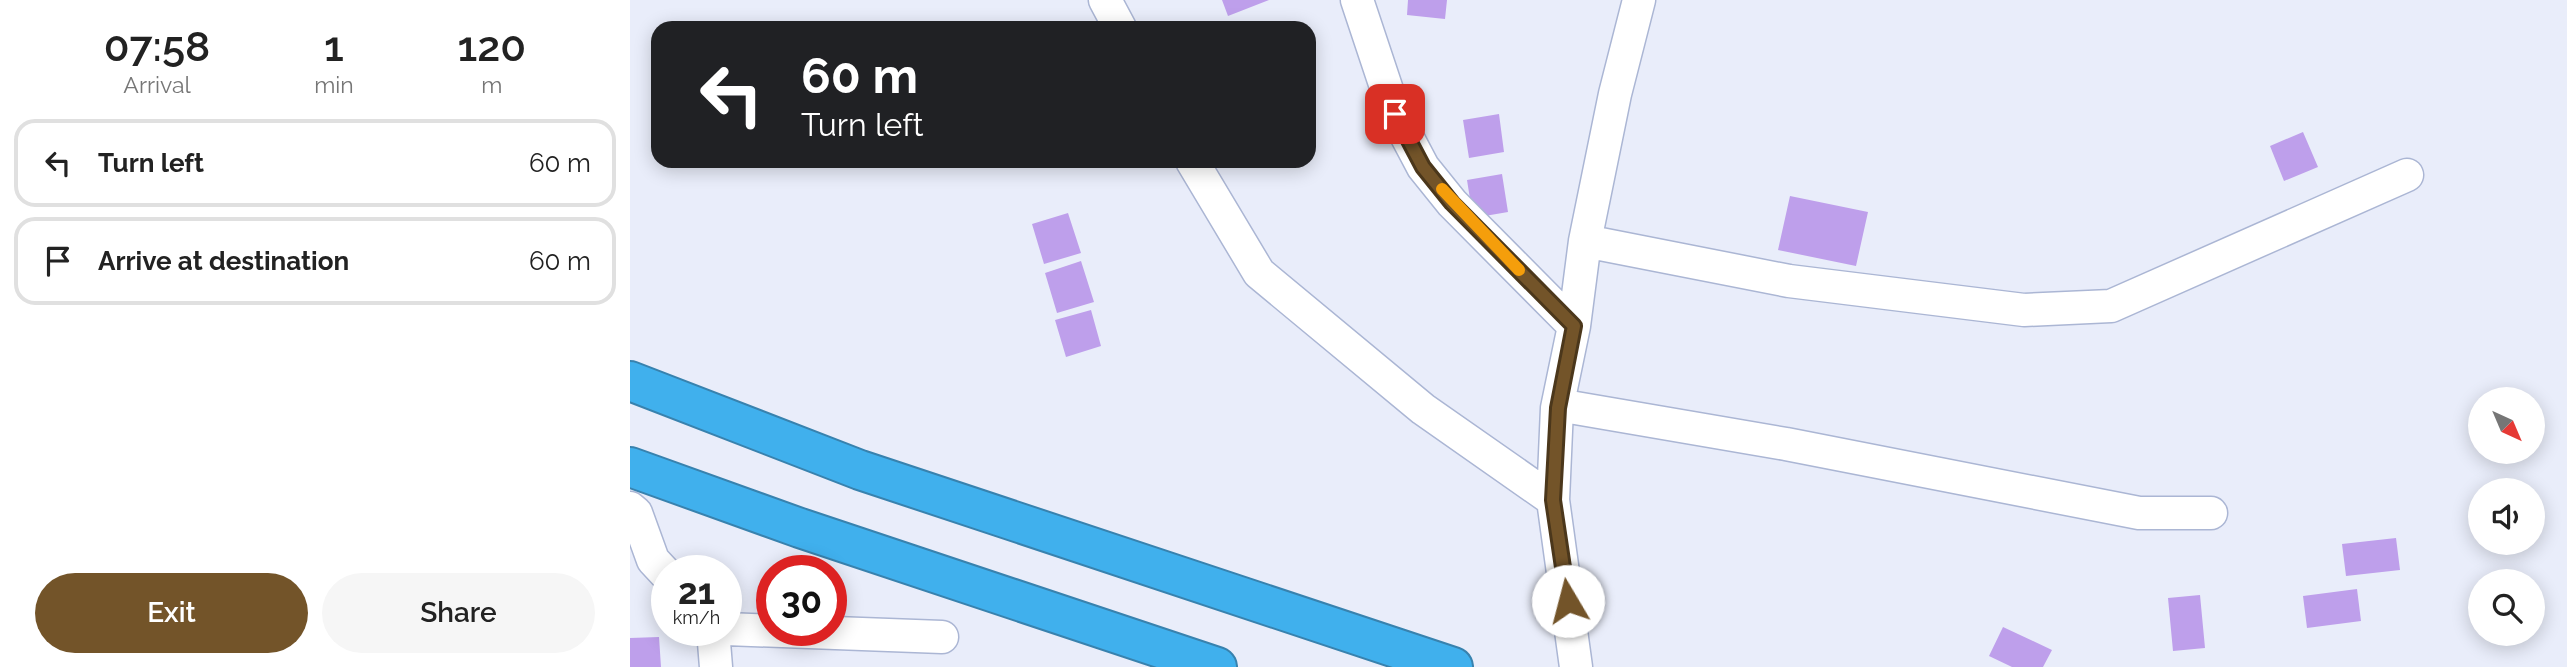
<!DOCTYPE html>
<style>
:root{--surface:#fff;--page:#f6f6f6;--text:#222;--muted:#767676;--line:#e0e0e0;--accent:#735429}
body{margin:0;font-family:Raleway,sans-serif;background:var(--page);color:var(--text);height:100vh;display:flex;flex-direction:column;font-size:26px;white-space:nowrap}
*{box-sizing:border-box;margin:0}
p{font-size:23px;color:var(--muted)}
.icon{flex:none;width:38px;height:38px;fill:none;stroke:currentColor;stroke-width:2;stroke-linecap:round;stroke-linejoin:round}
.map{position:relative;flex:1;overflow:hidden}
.sheet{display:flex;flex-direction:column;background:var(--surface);width:630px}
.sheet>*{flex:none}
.hud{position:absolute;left:21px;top:21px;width:665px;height:147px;border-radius:21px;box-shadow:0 4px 18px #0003;background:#202124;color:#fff;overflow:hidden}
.needle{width:46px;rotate:136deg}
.tools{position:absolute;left:1838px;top:387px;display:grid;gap:14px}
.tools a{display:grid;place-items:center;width:77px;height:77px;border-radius:50%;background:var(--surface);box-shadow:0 4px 18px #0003;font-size:35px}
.speed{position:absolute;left:21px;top:555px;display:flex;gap:14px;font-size:35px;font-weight:700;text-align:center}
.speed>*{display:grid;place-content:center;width:91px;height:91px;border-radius:50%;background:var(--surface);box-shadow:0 4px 18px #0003;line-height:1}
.speed small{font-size:18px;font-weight:400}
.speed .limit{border:10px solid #d22;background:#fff;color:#111}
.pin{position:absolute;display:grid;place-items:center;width:60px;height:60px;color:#fff;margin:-30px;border-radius:14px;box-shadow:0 4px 10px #0006}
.me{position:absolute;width:77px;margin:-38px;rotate:352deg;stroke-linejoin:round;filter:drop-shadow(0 0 5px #0008)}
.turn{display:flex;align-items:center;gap:24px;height:147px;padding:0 35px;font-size:32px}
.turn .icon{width:91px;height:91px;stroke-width:2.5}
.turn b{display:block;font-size:49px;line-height:60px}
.eta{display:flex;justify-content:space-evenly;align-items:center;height:119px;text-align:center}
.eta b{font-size:42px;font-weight:600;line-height:49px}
.button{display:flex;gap:14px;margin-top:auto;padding:14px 35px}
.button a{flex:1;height:80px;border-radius:42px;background:var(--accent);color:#fff;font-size:28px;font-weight:600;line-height:80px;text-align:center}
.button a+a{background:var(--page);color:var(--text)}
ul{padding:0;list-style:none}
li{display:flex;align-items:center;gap:21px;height:88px;margin:0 14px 10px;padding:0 21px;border:4px solid var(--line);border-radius:21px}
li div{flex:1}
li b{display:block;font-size:26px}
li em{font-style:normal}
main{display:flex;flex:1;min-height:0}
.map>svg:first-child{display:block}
.building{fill:#be9feb}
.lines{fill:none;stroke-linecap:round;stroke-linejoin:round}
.minor-casing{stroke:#abb6d4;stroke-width:35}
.motorway-casing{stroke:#3882ae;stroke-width:42}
.minor{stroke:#fff;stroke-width:32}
.motorway{stroke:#40b0ed;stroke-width:38}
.route-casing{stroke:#4b371b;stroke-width:18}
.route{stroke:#735429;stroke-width:12}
.slow{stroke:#f59e0b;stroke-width:12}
</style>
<main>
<section class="sheet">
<div class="eta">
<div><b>07:58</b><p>Arrival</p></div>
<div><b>1</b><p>min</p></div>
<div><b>120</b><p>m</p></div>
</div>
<ul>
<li><svg class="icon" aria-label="left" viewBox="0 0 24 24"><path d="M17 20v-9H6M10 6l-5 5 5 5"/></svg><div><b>Turn left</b></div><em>60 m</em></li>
<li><svg class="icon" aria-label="arrive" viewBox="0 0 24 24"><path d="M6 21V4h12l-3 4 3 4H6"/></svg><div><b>Arrive at destination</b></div><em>60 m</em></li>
</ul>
<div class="button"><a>Exit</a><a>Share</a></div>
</section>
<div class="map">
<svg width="1937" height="667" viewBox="0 0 1937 667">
<rect width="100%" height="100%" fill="#e9edfa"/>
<path class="building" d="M592 0H639L598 16Z
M778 0H817L815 19 777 15Z
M869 114 874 152 839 158 833 120Z
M1673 132 1688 167 1654 181 1640 146Z
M872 174 878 212 843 218 837 180Z
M1160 196 1238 212 1226 266 1148 250Z
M438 213 451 253 414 264 402 224Z
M451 261 464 302 427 313 415 273Z
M461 310 471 346 436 357 425 320Z
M1766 538 1770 570 1716 576 1712 544Z
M1727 589 1731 621 1677 628 1673 596Z
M1570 595 1575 648 1543 651 1538 598Z
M1373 627 1422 650 1413 667H1382L1359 656Z
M29 637 31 667H0V638Z"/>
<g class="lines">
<g class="minor-casing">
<path id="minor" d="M475 0 490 28
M727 0 765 114 793 167 822 203 944 326
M562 161 629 273 793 409 923 500
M955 241 1159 281 1394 310 1481 306 1777 175
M928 405 1156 444 1509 513H1581
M0 508 6 513 23 560 37 575
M96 629 312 637
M83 630 86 667
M946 667 923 500 927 408 944 326 955 241 985 94 1009 0"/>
</g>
<g class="motorway-casing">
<path id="motorway" d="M0 381 230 470 823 667
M0 467 170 528 587 667"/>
</g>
<use href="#minor" class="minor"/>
<use href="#motorway" class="motorway"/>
</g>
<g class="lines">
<g class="route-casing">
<path id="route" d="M765 114 793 167 822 203 944 326 928 408 923 500 938 601"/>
</g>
<use href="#route" class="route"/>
<path class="slow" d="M812 189 889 270"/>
</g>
</svg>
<div class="tools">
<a><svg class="needle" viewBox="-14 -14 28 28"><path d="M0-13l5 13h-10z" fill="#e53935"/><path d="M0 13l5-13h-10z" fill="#767676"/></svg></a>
<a><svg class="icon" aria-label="sound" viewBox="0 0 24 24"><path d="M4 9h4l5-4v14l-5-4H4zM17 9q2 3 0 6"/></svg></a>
<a><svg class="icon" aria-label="search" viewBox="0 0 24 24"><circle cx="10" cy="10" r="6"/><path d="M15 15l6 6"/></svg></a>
</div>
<div class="speed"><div>21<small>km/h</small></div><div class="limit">30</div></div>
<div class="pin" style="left:765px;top:114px;background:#d93025"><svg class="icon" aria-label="arrive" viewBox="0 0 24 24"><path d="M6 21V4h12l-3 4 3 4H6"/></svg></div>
<svg class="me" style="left:938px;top:601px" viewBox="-20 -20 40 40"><circle r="19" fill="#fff"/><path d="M0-13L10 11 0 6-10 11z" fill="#735429"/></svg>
<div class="hud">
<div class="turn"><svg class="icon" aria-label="left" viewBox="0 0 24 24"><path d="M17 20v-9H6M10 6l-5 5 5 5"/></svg><div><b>60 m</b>Turn left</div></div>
</div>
</div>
</main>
